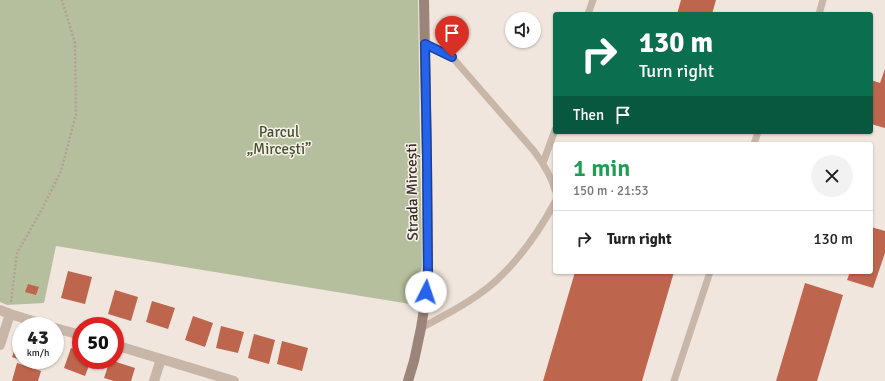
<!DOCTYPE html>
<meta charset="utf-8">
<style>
:root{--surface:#fff;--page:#f2f2f2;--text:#222;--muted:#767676;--line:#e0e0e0}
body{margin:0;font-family:Signika,sans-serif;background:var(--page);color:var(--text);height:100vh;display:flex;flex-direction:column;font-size:15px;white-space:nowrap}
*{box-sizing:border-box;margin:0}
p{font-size:13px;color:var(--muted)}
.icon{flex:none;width:22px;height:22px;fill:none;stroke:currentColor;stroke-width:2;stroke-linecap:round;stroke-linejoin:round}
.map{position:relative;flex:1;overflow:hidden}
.details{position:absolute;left:553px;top:142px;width:320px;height:132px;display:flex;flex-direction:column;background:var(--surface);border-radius:4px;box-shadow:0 1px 3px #0004}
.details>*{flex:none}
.banner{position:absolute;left:553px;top:12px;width:320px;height:122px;border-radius:4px;box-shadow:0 1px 3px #0004;background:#0b6e4f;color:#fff;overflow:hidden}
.tools{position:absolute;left:505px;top:12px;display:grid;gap:8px}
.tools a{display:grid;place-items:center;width:36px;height:36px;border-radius:50%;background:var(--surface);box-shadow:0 1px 3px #0004;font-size:20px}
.speed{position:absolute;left:12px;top:317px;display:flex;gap:8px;font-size:20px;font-weight:700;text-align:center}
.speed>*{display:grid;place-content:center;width:52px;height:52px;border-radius:50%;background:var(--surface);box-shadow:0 1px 3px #0004;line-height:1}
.speed small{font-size:10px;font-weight:400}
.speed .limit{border:6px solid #d22;background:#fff;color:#111}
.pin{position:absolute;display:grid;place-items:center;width:34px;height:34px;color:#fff;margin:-41px -17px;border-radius:50% 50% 50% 0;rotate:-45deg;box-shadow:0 0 4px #0007}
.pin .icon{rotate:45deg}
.me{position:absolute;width:44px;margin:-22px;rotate:4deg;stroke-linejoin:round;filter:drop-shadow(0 0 3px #0008)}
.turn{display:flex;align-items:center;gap:14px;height:84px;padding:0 20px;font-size:18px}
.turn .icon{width:52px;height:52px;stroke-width:2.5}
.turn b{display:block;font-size:28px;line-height:34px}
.then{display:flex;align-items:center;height:38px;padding:0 20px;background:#0003;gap:8px;font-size:15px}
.round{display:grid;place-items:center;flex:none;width:42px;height:42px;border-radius:21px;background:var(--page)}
.headline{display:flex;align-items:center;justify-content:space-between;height:68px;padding:0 20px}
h1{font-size:24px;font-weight:600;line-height:30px;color:#1e9e55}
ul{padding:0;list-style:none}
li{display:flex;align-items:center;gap:12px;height:56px;padding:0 20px;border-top:1px solid var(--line)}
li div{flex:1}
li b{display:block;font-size:15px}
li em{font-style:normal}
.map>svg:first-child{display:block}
.green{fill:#b5bf9d}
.building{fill:#be654d}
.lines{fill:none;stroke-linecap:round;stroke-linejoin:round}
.path{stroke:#b4a093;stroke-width:2.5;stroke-dasharray:2 2;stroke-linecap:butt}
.lane{stroke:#c8b6a9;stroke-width:7}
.street{stroke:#c8b6a9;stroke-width:10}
.secondary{stroke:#9b857b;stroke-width:10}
.route-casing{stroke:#184099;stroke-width:10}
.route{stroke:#2563eb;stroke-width:7}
.labels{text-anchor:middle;stroke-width:3;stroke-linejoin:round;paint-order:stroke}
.park-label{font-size:15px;fill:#46522e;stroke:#f8f1e9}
.street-label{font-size:15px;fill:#352c29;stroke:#f8f1e9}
</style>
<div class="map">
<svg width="885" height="381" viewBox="0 0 885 381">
<rect width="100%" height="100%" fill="#f0e6dd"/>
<path class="green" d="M0 0H418L422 266 410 304 56 246 44 303 7 305 0 302Z"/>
<path class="building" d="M681 0H716L712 14H677Z
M885 69V128L871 124V80L880 83Z
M871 227 885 231V253L873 288 847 280 850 272H871Z
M68 271 92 277 85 304 61 298Z
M575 272H674L642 381H543Z
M805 283 843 295 817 381H776Z
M28 284 39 287 36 295 25 292Z
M115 290 138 297 131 321 108 314Z
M152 301 175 308 168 329 146 322Z
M193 316 213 323 205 347 185 340Z
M221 326 244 332 238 353 216 348Z
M21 332V360H38L36 366 12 357Z
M254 334 275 340 269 364 248 358Z
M282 341 308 348 302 371 277 364Z
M71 348 81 351V360H91L85 376 64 368Z
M110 360 135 368 131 381H114L104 378Z
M17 363 41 371 38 381H12Z"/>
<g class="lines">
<path class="path" d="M11 302 17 253 41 211 61 171 76 114 75 43 62 0"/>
<path class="lane" d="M588 14 593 0
M819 14 823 0
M425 43 452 57 534 151C543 163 551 175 555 190
M754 144 758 132
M543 163 555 130
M421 328C449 313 481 297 503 274 524 253 541 228 555 202
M674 381 710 272"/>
<path class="street" d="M0 310 10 314 49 326
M55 328 81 335
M0 345 10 314
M115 345 234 381
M154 381 161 359"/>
<path class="secondary" d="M408 381 414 361 421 328 428 283 427 161 424 0"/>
</g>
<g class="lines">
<g class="route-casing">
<path id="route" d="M426 292 428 272 427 161 425 44 452 57"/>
</g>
<use href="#route" class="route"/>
</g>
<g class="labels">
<g class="park-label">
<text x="279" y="137">Parcul<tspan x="279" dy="17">„Mircești”</tspan></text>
</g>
<g class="street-label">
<text transform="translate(412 192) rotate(-91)" y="5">Strada Mircești</text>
</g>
</g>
</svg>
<div class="tools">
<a><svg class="icon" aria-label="sound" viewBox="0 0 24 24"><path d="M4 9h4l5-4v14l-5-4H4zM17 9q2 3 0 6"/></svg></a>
</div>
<div class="speed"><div>43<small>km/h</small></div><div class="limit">50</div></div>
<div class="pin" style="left:452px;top:57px;background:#d93025"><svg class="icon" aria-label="arrive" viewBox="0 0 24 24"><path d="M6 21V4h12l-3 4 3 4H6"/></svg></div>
<svg class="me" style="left:426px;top:292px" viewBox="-20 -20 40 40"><circle r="19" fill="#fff"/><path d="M0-13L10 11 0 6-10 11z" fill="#2563eb"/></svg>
<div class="banner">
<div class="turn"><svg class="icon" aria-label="right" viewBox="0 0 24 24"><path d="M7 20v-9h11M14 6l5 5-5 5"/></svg><div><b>130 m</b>Turn right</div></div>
<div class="then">Then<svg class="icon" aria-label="arrive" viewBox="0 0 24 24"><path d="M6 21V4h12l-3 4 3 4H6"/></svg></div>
</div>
<section class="details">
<div class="headline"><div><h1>1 min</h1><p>150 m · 21:53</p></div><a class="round"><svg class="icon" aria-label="close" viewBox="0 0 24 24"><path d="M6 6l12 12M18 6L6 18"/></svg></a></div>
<ul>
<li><svg class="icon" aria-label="right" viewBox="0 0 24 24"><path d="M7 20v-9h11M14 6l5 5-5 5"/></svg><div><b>Turn right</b></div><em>130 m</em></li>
</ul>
</section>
</div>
